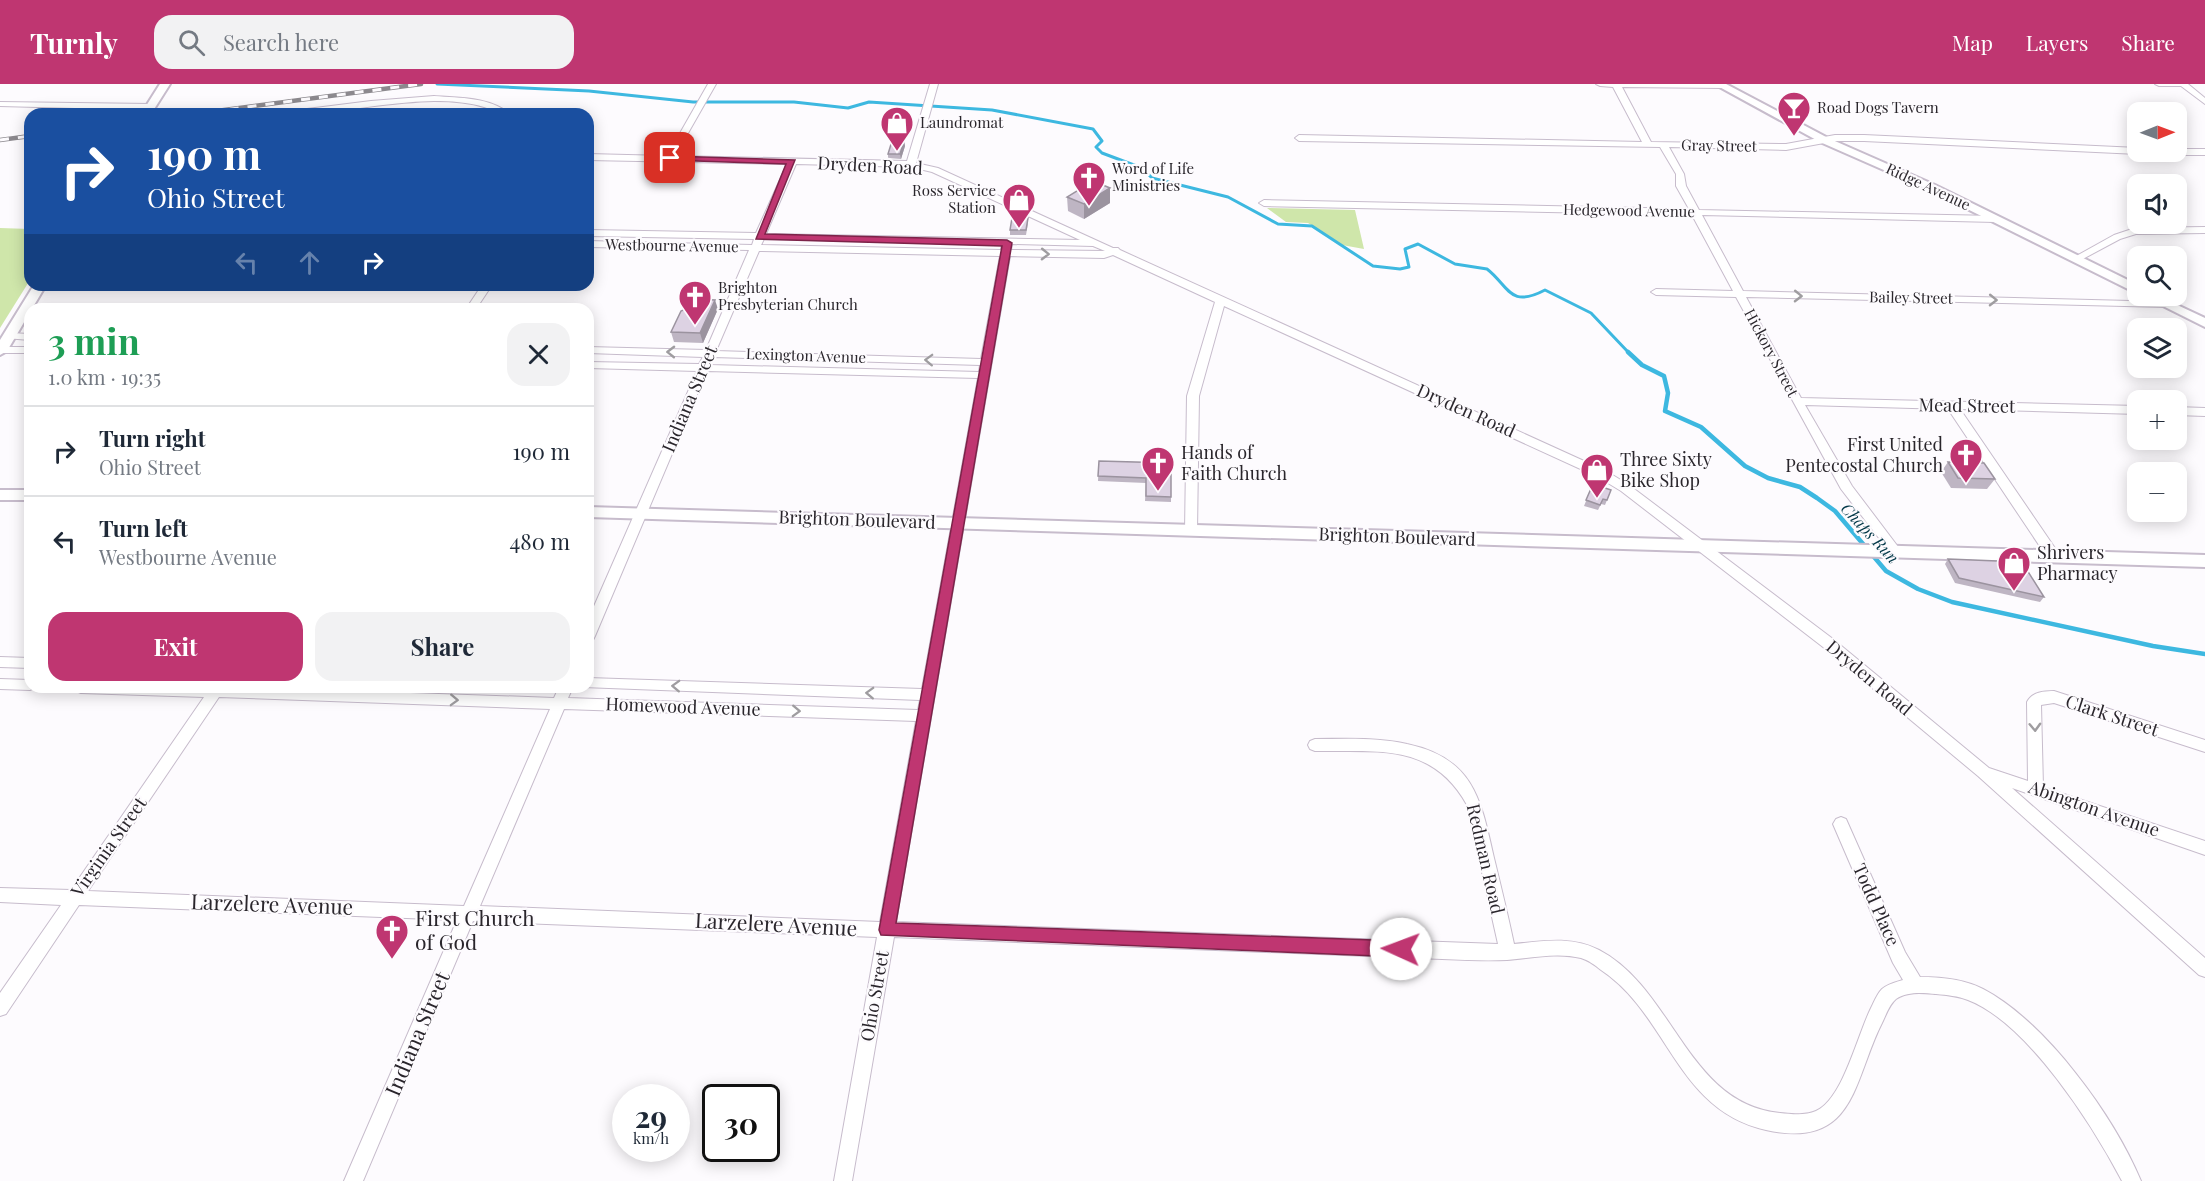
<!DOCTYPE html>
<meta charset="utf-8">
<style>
:root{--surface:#fff;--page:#f2f2f3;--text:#1f2937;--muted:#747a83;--line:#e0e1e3;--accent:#bf3671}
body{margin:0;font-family:"Playfair Display",serif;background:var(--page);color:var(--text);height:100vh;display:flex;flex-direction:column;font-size:22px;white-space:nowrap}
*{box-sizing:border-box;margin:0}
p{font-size:20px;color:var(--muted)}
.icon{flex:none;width:33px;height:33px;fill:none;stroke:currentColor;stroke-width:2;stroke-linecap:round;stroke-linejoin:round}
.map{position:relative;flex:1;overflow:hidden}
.drawer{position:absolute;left:24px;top:219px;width:570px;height:390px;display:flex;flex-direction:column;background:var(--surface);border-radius:18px;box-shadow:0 3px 15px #0003}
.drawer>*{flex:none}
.banner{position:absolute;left:24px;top:24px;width:570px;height:183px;border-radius:18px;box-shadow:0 3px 15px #0003;background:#1a4fa0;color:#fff;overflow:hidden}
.needle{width:39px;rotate:89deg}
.buttons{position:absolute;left:2127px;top:18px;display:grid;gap:12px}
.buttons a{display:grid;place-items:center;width:60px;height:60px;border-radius:12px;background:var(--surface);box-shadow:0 3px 15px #0003;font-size:30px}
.speed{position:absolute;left:612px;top:1000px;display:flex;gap:12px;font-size:30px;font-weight:700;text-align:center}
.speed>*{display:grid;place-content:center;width:78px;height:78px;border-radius:50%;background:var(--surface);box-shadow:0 3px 15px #0003;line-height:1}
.speed small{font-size:15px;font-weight:400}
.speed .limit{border:3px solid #111;border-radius:9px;background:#fff;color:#111}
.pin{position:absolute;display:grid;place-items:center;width:51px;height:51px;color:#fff;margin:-26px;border-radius:12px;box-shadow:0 3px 9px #0006}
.me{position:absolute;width:66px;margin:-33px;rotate:272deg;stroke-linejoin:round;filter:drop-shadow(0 0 4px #0008)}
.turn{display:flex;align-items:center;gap:21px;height:126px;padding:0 24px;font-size:27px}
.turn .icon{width:78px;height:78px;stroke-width:2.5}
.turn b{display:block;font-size:42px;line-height:51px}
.lanes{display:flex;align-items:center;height:57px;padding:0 24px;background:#0003;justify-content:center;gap:30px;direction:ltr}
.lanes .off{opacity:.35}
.round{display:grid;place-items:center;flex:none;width:63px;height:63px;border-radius:18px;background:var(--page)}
.headline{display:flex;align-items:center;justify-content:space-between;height:102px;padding:0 24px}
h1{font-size:36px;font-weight:700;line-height:45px;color:#1e9e55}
.primary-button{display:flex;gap:12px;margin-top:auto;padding:12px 24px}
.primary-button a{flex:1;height:69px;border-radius:18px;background:var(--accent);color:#fff;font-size:24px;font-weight:700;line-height:69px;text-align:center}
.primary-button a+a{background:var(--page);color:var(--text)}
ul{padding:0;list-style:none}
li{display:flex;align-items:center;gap:18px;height:90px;padding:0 24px;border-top:2px solid var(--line)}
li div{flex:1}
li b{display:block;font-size:22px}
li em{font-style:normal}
header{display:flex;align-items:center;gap:36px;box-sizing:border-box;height:84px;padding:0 30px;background:var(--accent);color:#fff}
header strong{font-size:28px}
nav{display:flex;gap:33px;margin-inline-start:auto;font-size:21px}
.search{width:420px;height:54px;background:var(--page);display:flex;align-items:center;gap:15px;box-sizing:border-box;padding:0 21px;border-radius:18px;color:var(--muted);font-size:22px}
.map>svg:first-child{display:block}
.green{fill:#cfe6aa}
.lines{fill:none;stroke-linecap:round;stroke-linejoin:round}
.stream-far1{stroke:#3db8e0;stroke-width:3}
.stream{stroke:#3db8e0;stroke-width:4.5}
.minor-casing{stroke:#c7bccc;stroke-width:2}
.tertiary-casing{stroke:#c7bccc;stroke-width:4}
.minor{fill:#fff;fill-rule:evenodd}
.tertiary{fill:#fff;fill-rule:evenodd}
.rail-casing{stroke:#8c898e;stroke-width:4.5}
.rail{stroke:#fdfbfe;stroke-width:3;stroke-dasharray:9;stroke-linecap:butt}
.wall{fill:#beb5c3}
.shaded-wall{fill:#9b939f}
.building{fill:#ddd2e3;stroke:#9b939f;stroke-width:1.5}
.oneway{stroke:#9f9da0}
.route{fill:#bf3671;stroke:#7c2349;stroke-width:1.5}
.labels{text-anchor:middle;stroke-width:4.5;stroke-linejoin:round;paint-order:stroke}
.far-poi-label{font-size:15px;fill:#2a262c;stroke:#fdfbfe;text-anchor:start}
.far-street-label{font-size:15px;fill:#2a262c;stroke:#fdfbfe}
.far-water-label{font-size:16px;font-style:italic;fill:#003747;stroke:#fdfbfe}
.street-label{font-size:18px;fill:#2a262c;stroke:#fdfbfe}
.poi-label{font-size:18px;fill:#2a262c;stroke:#fdfbfe;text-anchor:start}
.near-street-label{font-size:21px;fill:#2a262c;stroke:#fdfbfe}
.near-poi-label{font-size:21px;fill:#2a262c;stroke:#fdfbfe;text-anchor:start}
</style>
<header>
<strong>Turnly</strong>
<div class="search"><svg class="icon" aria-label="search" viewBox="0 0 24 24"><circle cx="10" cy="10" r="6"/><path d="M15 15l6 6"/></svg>Search here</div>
<nav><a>Map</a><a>Layers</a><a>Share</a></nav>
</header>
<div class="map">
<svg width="2205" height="1097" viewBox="0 0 2205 1097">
<rect width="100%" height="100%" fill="#fdfbfe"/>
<path class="green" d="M1267 124 1355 126 1364 165 1342 161 1308 139 1286 138Z
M0 144 30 145V196L0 244Z"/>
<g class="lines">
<path class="stream-far1" d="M437 0 589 7 693 18H794L848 24 869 18 992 26 1093 45 1102 57 1096 63 1102 69 1142 84 1152 94 1228 113 1278 140 1312 142 1373 182 1400 185 1409 183 1405 165 1418 160 1455 180 1487 185C1509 202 1509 225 1545 206L1591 229 1629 269"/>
<path class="stream" d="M1628 268 1642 281 1664 292 1668 309 1665 327 1701 343 1745 382 1768 394 1800 403 1817 414 1835 427 1886 487 1918 505 1952 518 2153 562 2205 570"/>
<g class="minor-casing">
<path id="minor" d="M708 0H716L675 72 907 77 930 0H938L916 79 938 84 1113 164H1118L1120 166 1606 387 1629 401 1833 555 1989 684 2028 697 2027 618C2032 608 2044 607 2054 607L2205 656V668L2054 619 2041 621 2043 703 2205 757V771L2012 704 2205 874V893L2199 891 1978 692 1823 563 1621 407 1598 393 1224 222 1199 312 1197 447 1195 450H1187L1185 447 1187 312 1215 218 1113 171 1104 174 1010 172 896 838 1498 860 1467 721C1432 658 1378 668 1315 667L1310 665 1308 661 1310 657 1315 655C1345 655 1377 653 1407 660 1474 674 1481 716 1494 774 1501 803 1508 831 1514 860 1543 857 1572 852 1599 866 1674 905 1687 1020 1780 1029 1791 1030 1805 1032 1816 1027 1843 1015 1857 952 1871 924 1874 918 1877 910 1882 905 1888 900 1896 898 1903 896L1893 879 1833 740 1836 735 1841 733 1846 735 1905 868 1920 893C1941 893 1964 895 1983 905 2046 938 2114 1032 2141 1097H2122C2093 1042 2028 939 1968 916 1958 912 1947 911 1936 910 1923 909 1908 907 1896 915 1889 921 1886 931 1882 939 1853 996 1856 1066 1766 1046 1676 1026 1669 931 1601 886 1595 881 1588 876 1581 874 1557 868 1532 874 1507 876 1486 877 1464 876 1442 875L894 853 852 1097H834L877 853 473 837 363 1097H344L457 836 79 821 6 930 0 932V909L61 821 0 818V804L71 806 204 613 81 609 76 607 74 603H243L554 614 559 603H573L568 614 918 626 920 616 583 603H588V594L922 605 978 294 707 287 595 552 593 556 588 557V536L697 287 588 284V278L699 280 703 273 588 269V263L706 266 749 166 588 163V157L752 161 754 155 588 152V146L756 149 787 80 588 76V70L667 72ZM796 80 911 83 932 88 1080 156 766 150ZM764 155 1002 160 1001 166 761 161ZM1012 160 1093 162 1105 167 1011 166ZM759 167 1000 172 981 275 716 267ZM713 273 980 281 979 288 710 281ZM219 613 550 625 464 822 88 807ZM564 625 916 637 880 838 480 822Z
M1596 0H1725L1726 2 1722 4 1622 3 1651 58 1786 60 1835 51H1864L2138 64V68H2142L2138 70 1864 57H1835L1786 66 1669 63 1684 90 1686 102 1699 126 1995 132 2000 135 1995 138 1702 131 1743 207 2170 218V222L2166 223 1746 213 1801 314 2138 322V330L1960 325 2059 470 2060 473 2059 476H2049L1948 325 1805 321 1852 402 1902 468 1900 471H1892L1841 405 1736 213 1656 211 1651 208 1656 205 1733 207 1692 131 1264 122 1259 119 1264 116 1689 125 1676 102V90L1660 63 1299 57 1295 54 1299 51 1642 58 1613 3 1600 2Z
M2155 0H2188L2205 14V20L2181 2H2159Z
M434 12C460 14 490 13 510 30 499 30 494 26 484 23 468 18 450 17 434 17 384 18 336 30 287 30L291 27 371 17Z
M0 18 150 20 154 23 150 26 0 22Z
M2176 65H2205V71H2150L2146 68H2176Z
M2205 143V149L2136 150 2120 155 2079 177 2071 175 2114 151 2135 144Z
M482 201H492L476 225H466Z
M9 249 30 250V256L5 254V250Z
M0 263H30V269H1Z
M2176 323 2205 324V332L2176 331Z
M0 573 30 574V584L0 583Z
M0 595 30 596V603H36L30 606 0 605Z"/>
</g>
<g class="tertiary-casing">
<path id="tertiary" d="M160 0H170L151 30H141Z
M1714 0H1726L1828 54 1935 101 2138 201V210L1927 105 1820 58Z
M34 201H46L7 267 0 271V256Z
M2143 212H2158L2205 234V243Z
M0 406H30V416H0Z
M588 423 2205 471V483L588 433Z"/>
</g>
<use href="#minor" class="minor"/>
<use href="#tertiary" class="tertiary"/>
<g class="rail-casing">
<path id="rail" d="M194 30 421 0
M0 56 30 52"/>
</g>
<use href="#rail" class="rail"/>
</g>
<path class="wall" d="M904 57 905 62 901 75 888 74V70Z
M1110 104V119L1084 135 1068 127 1067 113Z
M1028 139 1026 151H1010V146Z
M718 225 703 259 674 258 671 248Z
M1099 377 1171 379V418L1145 417 1146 399 1098 397Z
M1948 378 1995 395 1987 405 1951 404 1941 388Z
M1593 400 1611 406 1605 421 1601 420 1598 426 1584 422Z
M1948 475 2044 513 2040 518 1955 499 1945 480Z"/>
<path class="shaded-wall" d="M904 57 905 62 901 75 900 70Z
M1110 104V119L1084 135V120Z
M715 216 718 225 703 259 700 249Z"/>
<path class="building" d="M892 57H904L900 70H888Z
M1093 97 1110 104 1084 120 1067 113Z
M1012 134H1028L1026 146H1010Z
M692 215 715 216 700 249 671 248 681 227 688 224Z
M1099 377 1171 379V413L1146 412V394L1098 392Z
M1948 378 1984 379 1995 395 1958 394Z
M1593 400 1611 406 1607 416 1603 415 1600 421 1586 416Z
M1948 475 2022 478 2044 513 1959 494Z"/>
<defs><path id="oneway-chevron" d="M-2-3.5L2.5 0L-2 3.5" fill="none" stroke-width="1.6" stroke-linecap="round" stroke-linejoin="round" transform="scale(1.5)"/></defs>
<g class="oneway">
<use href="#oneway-chevron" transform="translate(1045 170) rotate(1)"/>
<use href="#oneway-chevron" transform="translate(1798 212) rotate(1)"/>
<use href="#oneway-chevron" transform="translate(1993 216) rotate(1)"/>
<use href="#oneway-chevron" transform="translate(671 268) rotate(-179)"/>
<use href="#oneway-chevron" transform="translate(929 276) rotate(-178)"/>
<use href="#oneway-chevron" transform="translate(676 602) rotate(-178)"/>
<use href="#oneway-chevron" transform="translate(870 609) rotate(-178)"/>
<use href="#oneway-chevron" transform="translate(454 616) rotate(2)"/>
<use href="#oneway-chevron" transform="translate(796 627) rotate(2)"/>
<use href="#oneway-chevron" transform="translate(2035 643) rotate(88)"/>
</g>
<path class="route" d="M670 72 795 76 765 150 1007 156 1012 159 896 839 1401 857 1407 860 1410 865 1407 871 1401 873 881 851 879 846 1002 162 756 155 786 80 667 76V72Z"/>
<defs>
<g id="bar-pin" transform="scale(1.725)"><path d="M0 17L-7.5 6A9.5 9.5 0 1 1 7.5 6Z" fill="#bf3671" stroke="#fdfbfe"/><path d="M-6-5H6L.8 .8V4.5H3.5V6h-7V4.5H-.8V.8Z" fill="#fff"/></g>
<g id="shop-pin" transform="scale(1.725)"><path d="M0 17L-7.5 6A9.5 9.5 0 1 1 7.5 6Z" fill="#bf3671" stroke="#fdfbfe"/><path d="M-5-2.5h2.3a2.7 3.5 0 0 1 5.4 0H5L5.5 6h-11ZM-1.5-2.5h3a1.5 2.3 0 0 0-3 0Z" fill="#fff"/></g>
<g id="church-pin" transform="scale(1.725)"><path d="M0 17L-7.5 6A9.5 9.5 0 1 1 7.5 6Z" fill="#bf3671" stroke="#fdfbfe"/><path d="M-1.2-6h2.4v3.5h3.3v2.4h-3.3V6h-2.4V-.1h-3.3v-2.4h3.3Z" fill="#fff"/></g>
</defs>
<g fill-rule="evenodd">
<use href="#bar-pin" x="1794" y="24"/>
<use href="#shop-pin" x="897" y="39"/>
<use href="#church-pin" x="1089" y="94"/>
<use href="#shop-pin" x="1019" y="116"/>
<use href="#church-pin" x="695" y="213"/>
<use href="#church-pin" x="1966" y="371"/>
<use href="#church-pin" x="1158" y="379"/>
<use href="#shop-pin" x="1597" y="386"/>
<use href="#shop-pin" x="2014" y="479"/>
<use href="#church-pin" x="392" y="847"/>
</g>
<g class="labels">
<g class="far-poi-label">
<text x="1817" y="29">Road Dogs Tavern</text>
<text x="920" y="44">Laundromat</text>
<text x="1112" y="90">Word of Life<tspan x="1112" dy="17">Ministries</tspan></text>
<text x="996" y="112" text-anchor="end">Ross Service<tspan x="996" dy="17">Station</tspan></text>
<text x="718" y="209">Brighton<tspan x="718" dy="17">Presbyterian Church</tspan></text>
</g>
<g class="far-street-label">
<text transform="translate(1719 62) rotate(1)" y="5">Gray Street</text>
<text transform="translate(1928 103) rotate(25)" y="5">Ridge Avenue</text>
<text transform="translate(1629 127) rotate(1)" y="5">Hedgewood Avenue</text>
<text transform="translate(672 162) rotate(1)" y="5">Westbourne Avenue</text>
<text transform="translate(1911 214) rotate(1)" y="5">Bailey Street</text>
<text transform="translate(1771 269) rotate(62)" y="5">Hickory Street</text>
<text transform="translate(806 272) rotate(2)" y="5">Lexington Avenue</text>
</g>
<g class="far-water-label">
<text transform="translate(1870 449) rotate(47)" y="6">Chaps Run</text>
</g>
<g class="street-label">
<text transform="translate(870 82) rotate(3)" y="6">Dryden Road</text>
<text transform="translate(690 315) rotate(-67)" y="6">Indiana Street</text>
<text transform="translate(1967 322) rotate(1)" y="6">Mead Street</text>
<text transform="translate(1466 327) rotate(24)" y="6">Dryden Road</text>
<text transform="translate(857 436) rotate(2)" y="6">Brighton Boulevard</text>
<text transform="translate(1397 453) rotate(2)" y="6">Brighton Boulevard</text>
<text transform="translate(1869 594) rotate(40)" y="6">Dryden Road</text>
<text transform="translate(683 623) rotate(2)" y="6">Homewood Avenue</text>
<text transform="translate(2112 632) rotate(18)" y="6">Clark Street</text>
<text transform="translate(2094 725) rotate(19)" y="6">Abington Avenue</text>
<text transform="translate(109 763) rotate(-55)" y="6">Virginia Street</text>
<text transform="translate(1485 775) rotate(77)" y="6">Redman Road</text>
<text transform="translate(1876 821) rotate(66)" y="6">Todd Place</text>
<text transform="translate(875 912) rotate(-80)" y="6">Ohio Street</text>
</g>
<g class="poi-label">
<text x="1943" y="367" text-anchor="end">First United<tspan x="1943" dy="21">Pentecostal Church</tspan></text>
<text x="1181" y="375">Hands of<tspan x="1181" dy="21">Faith Church</tspan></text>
<text x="1620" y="382">Three Sixty<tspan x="1620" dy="21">Bike Shop</tspan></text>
<text x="2037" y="475">Shrivers<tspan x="2037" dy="21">Pharmacy</tspan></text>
</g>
<g class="near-street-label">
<text transform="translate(272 821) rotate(2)" y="7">Larzelere Avenue</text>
<text transform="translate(776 841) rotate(3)" y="7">Larzelere Avenue</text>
<text transform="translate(418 950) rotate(-67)" y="7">Indiana Street</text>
</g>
<g class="near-poi-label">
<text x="415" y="842">First Church<tspan x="415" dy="24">of God</tspan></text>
</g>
</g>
</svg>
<div class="buttons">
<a><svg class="needle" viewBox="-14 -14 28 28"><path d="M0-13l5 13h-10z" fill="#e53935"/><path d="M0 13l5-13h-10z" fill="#747a83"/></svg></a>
<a><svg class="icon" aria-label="sound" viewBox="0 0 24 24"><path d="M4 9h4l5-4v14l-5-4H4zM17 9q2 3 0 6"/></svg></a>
<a><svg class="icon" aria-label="search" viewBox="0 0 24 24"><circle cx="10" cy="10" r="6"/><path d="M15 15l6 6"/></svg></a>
<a><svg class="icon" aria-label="layers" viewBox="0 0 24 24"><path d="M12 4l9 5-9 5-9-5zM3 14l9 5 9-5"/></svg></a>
<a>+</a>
<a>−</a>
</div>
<div class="speed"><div>29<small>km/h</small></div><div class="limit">30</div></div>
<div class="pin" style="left:670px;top:74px;background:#d93025"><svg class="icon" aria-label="arrive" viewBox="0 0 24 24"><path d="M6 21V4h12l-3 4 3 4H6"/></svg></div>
<svg class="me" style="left:1401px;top:865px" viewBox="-20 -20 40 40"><circle r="19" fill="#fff"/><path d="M0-13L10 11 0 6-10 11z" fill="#bf3671"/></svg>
<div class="banner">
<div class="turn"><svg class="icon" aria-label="right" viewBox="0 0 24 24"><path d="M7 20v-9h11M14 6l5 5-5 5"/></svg><div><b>190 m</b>Ohio Street</div></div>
<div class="lanes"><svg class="icon off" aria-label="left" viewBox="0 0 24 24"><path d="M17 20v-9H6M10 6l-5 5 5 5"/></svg><svg class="icon off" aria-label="ahead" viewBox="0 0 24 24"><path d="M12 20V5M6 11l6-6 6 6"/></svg><svg class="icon" aria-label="right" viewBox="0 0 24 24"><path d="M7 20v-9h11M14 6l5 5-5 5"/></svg></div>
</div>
<section class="drawer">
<div class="headline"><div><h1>3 min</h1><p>1.0 km · 19:35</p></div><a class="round"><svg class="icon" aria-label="close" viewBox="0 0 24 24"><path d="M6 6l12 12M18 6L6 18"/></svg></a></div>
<ul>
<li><svg class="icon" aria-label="right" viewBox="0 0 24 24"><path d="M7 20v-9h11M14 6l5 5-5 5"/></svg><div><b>Turn right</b><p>Ohio Street</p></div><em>190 m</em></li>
<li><svg class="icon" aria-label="left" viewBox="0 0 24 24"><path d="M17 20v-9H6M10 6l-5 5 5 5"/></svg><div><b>Turn left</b><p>Westbourne Avenue</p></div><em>480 m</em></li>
</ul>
<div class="primary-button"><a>Exit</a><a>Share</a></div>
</section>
</div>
